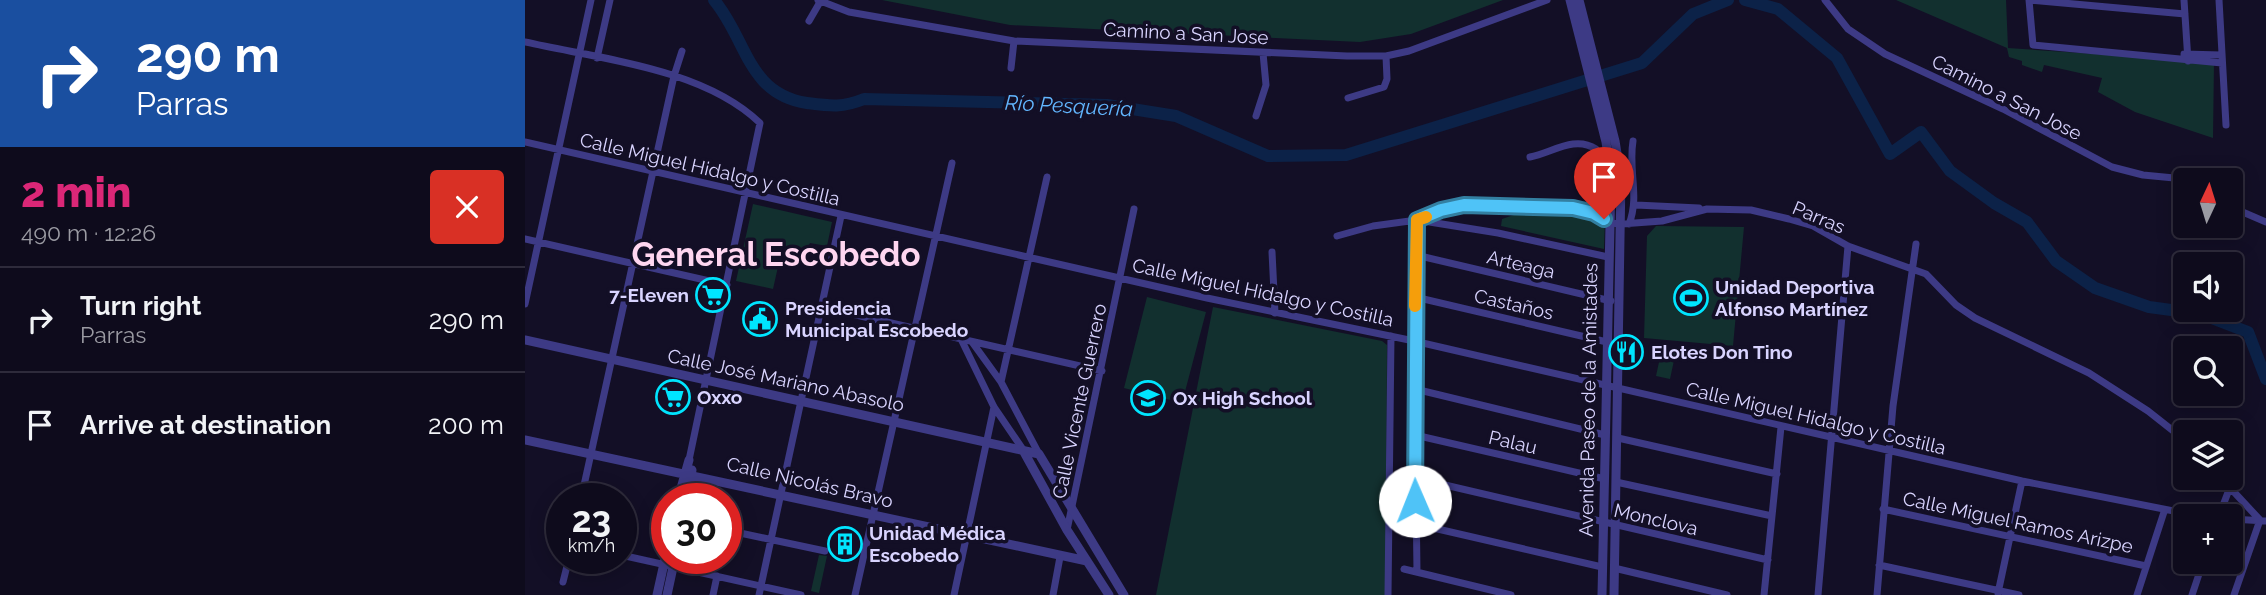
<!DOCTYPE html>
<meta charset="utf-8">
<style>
:root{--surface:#0e0b1c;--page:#171425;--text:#f1f3f6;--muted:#9b9ba3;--line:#2e2b3b;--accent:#db2777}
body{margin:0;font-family:Raleway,sans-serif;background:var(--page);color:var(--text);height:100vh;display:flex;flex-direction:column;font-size:26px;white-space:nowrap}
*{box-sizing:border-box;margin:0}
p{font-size:23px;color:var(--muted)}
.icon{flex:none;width:38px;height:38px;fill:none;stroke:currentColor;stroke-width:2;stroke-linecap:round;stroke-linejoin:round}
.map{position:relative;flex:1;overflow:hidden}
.drawer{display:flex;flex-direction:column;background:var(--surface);width:525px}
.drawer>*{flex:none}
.top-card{background:#1a4fa0;color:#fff;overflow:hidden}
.needle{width:46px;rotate:4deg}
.tools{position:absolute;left:1648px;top:168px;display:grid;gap:14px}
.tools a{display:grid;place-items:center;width:70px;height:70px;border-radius:7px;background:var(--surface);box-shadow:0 4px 18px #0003,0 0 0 2px var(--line);font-size:35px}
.speed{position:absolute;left:21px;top:483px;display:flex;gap:14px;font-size:35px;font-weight:700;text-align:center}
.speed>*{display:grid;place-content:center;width:91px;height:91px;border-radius:50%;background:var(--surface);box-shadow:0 4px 18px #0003,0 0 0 2px var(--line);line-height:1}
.speed small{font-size:18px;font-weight:400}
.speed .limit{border:10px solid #d22;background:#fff;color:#111}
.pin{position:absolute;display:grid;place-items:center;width:60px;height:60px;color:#fff;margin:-72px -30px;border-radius:50% 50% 50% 0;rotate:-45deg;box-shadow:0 0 7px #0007}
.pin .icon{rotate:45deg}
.me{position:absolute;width:77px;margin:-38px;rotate:359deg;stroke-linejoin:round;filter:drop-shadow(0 0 5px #0008)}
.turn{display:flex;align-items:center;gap:24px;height:147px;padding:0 21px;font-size:32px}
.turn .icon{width:91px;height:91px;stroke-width:2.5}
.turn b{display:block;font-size:49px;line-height:60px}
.round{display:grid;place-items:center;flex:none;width:74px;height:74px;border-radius:7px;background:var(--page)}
.overview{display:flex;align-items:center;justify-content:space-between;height:119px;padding:0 21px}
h1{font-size:42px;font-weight:800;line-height:52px;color:var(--accent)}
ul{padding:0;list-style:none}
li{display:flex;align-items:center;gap:21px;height:105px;padding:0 21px;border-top:2px solid var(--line)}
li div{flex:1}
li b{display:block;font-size:26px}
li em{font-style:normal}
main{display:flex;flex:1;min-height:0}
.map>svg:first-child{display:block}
.green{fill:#12302f}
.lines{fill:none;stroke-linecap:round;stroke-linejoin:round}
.river{stroke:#0c2248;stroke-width:12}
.minor{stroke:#3d3a85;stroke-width:7}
.tertiary{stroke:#3d3a85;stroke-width:9}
.route-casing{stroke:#337fa1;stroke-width:18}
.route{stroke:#4fc3f7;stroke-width:12}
.slow{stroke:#f59e0b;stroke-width:12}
.labels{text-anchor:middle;stroke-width:7;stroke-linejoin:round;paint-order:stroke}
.street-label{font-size:19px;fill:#d9d4ff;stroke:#130f26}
.poi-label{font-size:19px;font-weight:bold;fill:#d9d4ff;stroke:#130f26;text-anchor:start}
.water-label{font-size:21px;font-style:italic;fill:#62b6ff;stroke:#130f26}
.town-label{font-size:33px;font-weight:bold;fill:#ffd6f0;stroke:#130f26}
</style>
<main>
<section class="drawer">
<div class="top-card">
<div class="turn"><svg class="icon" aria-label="right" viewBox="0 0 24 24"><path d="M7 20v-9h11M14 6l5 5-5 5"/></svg><div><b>290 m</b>Parras</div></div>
</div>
<div class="overview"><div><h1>2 min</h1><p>490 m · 12:26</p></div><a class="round" style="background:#d93025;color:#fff"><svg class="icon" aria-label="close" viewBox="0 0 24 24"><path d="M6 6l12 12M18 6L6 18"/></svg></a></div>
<ul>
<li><svg class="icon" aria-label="right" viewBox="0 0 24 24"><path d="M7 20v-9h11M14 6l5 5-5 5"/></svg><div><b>Turn right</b><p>Parras</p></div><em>290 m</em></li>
<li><svg class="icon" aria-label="arrive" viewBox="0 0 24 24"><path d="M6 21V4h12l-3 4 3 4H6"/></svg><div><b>Arrive at destination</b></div><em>200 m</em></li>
</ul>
</section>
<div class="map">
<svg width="1741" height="595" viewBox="0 0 1741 595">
<rect width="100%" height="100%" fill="#130f26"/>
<path class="green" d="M357 0H978L886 34 835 42 485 25Z
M1371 0H1481L1483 48 1689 62 1688 138 1610 112 1573 92 1577 78 1519 65 1517 72 1497 65V61L1484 57 1482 48Z
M228 204 307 222 302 246 285 243 280 254 257 249 248 289 211 281Z
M1003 210 1080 217 1079 249 976 226 977 219Z
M1131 226 1219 227 1208 346 1119 338 1122 236Z
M622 297 681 312 657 403 599 388Z
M688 307 857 341 862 345 861 595H631Z
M1137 348 1151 351 1145 379 1131 376Z
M294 555 302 556 294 593 286 591Z"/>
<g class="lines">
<path class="river" d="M189 0C222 39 222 94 282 103 305 106 317 108 339 99L582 105 651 116 743 156 821 155 1117 63 1168 14 1203 0
M1220 0 1253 9 1312 58 1365 154 1396 132 1425 171 1469 203 1502 222 1531 261 1570 288 1624 307 1676 314 1723 332 1741 379"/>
<path class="minor" d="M293 0 324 12 489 41 822 56H861L884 51 1022 0
M1300 0 1323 29 1360 54 1478 109 1587 167 1618 175 1670 180
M1504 0 1508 45 1697 63
M1505 0 1660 14
M1659 0 1663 61
M1694 0 1701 125
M284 21 295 2
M0 42C75 59 178 68 235 123L164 460
M1659 54 1696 55
M72 58 85 0
M486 68 489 41
M823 98 859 87 862 79 861 56
M731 116 741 85 738 53
M0 142 682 298 889 341 1497 481 1674 516
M1005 157C1027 153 1049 135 1071 149 1075 168 1076 194 1069 213
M1111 205 1174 208
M1706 207 1741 222
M1104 224C1115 196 1103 171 1108 141
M812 236 848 226 892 220 916 210 939 205 1060 209 1085 223 1096 224 1137 221 1182 209 1226 210 1264 219 1288 226 1323 246 1401 274 1431 305 1450 318 1564 373 1623 411 1661 441
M0 239 202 285
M747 252 750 313
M891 255 1086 301
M890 297 1082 342
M0 304 66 0
M296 307 577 371
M436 339 469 407 499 451
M447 342 476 382 514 454
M476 382 522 177
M890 389 1080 435
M890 435 1080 479
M1093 438 1252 474
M890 478 1243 560
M1696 478 1735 520 1709 595
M1091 482 1247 516
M56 499 149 76 157 51
M1358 509 1621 566
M1694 516 1705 487
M1706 519 1741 521
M891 524 1077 567
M201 530 300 551
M542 530 609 209
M96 555 276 595
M1354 565 1494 595
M1089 568 1202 595
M879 569 986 595
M892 571 889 341 892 220 973 233 1083 257
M38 582 44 558
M1473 593 1497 481
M188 595 192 576
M234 595 316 216
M330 595 427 163
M429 595 469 407
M528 595 535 557
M863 595 866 336
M1239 595 1256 427
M1293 595 1323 246
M1352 595 1368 406 1391 244
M1612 595 1639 512
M1667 595 1678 562"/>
<path class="tertiary" d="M1045 0 1081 142 1086 179 1077 595
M1054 0 1090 141 1096 178 1089 595
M0 340 514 454 599 595
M0 440 562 561
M499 452 542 530 584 595
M153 499 164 460
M162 499 167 470
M132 595 142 550
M142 595 150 558"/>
</g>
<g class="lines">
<g class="route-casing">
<path id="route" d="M890 501 892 220 916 210 939 205 1048 208 1069 213 1079 219"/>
</g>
<use href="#route" class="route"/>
<path class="slow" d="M890 306 892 220 901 217"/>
</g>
<defs>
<g id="supermarket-ring" transform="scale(1.75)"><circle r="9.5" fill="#130f26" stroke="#00e5ff" stroke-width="1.5"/><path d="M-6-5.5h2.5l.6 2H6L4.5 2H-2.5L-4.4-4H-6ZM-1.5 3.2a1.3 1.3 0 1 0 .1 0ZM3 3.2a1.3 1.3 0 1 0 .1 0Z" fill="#00e5ff"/></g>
<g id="stadium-ring" transform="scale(1.75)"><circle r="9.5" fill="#130f26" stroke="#00e5ff" stroke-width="1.5"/><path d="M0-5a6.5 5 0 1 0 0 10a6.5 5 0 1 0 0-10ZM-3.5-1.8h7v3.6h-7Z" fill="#00e5ff"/></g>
<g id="civic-ring" transform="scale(1.75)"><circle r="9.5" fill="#130f26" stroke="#00e5ff" stroke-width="1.5"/><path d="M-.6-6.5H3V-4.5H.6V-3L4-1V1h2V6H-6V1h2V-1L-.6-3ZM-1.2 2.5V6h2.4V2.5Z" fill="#00e5ff"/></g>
<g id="restaurant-ring" transform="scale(1.75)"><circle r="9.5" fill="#130f26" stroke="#00e5ff" stroke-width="1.5"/><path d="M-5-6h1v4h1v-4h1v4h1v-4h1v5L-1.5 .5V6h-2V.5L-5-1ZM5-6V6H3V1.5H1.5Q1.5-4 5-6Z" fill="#00e5ff"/></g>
<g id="school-ring" transform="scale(1.75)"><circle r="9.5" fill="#130f26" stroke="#00e5ff" stroke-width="1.5"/><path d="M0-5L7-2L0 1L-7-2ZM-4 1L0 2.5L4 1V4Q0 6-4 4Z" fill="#00e5ff"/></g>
<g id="building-ring" transform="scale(1.75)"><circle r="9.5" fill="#130f26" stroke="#00e5ff" stroke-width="1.5"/><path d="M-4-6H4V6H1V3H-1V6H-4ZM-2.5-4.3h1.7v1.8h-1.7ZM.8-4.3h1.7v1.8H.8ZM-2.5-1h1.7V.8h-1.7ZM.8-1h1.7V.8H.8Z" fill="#00e5ff"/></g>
</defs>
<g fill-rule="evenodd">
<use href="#supermarket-ring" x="188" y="295"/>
<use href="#stadium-ring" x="1166" y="298"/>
<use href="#civic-ring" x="235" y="319"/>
<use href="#restaurant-ring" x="1101" y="352"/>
<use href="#supermarket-ring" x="148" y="397"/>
<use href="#school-ring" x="623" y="398"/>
<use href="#building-ring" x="320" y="544"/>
</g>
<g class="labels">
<g class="street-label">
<text transform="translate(661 33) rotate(3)" y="7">Camino a San Jose</text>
<text transform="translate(1482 97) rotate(27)" y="7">Camino a San Jose</text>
<text transform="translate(185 169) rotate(13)" y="7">Calle Miguel Hidalgo y Costilla</text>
<text transform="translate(1294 217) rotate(23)" y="7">Parras</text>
<text transform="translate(996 264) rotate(13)" y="7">Arteaga</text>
<text transform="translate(738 292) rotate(12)" y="7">Calle Miguel Hidalgo y Costilla</text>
<text transform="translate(989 304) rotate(13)" y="7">Castaños</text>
<text transform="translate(261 380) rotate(12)" y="7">Calle José Mariano Abasolo</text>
<text transform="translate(1063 400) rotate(-89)" y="7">Avenida Paseo de la Amistades</text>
<text transform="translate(554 401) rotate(-78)" y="7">Calle Vicente Guerrero</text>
<text transform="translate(1291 418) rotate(13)" y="7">Calle Miguel Hidalgo y Costilla</text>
<text transform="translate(988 442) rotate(13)" y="7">Palau</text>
<text transform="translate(285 482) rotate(13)" y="7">Calle Nicolás Bravo</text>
<text transform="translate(1131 519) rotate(13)" y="7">Monclova</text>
<text transform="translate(1493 522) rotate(12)" y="7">Calle Miguel Ramos Arizpe</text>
</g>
<g class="poi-label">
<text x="1190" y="294">Unidad Deportiva<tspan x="1190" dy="22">Alfonso Martínez</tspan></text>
<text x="164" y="302" text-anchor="end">7-Eleven</text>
<text x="260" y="315">Presidencia<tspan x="260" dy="22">Municipal Escobedo</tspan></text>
<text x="1126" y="359">Elotes Don Tino</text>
<text x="172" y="404">Oxxo</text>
<text x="648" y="405">Ox High School</text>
<text x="344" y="540">Unidad Médica<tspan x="344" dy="22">Escobedo</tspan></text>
</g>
<g class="water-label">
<text transform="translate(544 106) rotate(3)" y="7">Río Pesquería</text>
</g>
<g class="town-label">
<text x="251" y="266">General Escobedo</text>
</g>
</g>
</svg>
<div class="tools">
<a><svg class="needle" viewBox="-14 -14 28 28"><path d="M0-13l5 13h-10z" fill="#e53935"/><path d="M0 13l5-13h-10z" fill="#9b9ba3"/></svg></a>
<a><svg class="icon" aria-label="sound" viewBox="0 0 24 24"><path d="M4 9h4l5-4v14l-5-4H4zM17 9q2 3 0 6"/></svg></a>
<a><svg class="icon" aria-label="search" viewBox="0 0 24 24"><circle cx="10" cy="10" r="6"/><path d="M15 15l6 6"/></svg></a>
<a><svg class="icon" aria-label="layers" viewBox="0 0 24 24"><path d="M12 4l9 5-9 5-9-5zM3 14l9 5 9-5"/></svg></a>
<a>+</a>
</div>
<div class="speed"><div>23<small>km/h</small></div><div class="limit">30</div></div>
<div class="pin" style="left:1079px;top:219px;background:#d93025"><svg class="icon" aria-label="arrive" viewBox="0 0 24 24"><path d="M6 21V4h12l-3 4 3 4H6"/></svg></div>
<svg class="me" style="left:890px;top:501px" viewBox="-20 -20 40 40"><circle r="19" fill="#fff"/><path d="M0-13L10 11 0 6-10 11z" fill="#4fc3f7"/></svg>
</div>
</main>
